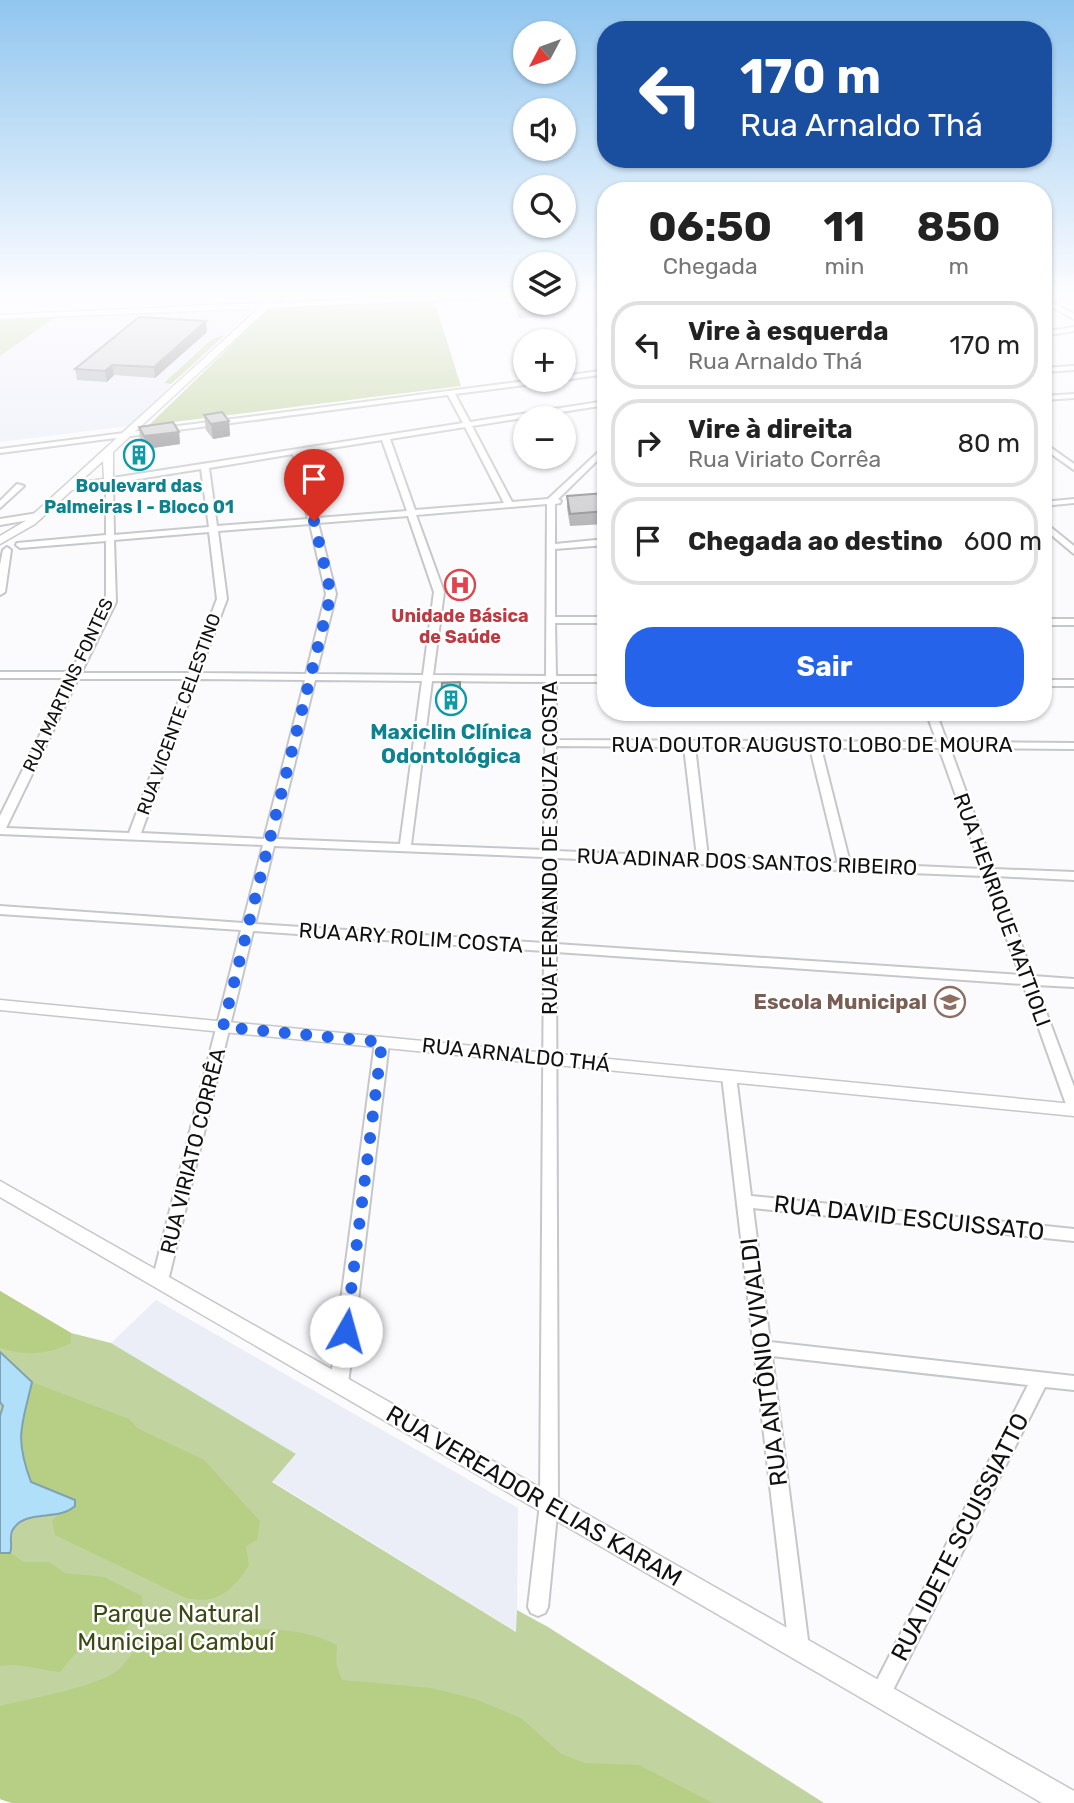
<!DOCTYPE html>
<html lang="pt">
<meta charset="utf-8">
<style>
:root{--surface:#fff;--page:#f6f6f6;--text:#222;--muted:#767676;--line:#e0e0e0;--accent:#2563eb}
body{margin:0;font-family:Rubik,sans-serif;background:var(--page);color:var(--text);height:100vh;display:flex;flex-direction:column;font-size:26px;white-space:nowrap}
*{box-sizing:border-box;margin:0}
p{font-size:23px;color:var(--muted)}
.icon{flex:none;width:38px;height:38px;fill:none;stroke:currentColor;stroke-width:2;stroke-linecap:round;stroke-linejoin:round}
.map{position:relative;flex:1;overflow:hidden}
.drawer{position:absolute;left:597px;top:182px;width:455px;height:539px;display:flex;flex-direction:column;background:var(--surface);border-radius:28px;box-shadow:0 2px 5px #0004}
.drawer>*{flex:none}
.hud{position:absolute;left:597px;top:21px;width:455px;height:147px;border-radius:28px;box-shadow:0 2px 5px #0004;background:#1a4fa0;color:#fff;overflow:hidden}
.needle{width:46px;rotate:229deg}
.controls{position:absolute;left:513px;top:21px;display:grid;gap:14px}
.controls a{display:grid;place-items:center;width:63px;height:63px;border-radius:50%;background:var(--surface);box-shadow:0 2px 5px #0004;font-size:35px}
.pin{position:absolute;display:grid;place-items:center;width:60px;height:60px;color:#fff;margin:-72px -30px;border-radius:50% 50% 50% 0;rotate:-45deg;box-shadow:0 0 7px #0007}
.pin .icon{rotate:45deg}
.me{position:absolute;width:77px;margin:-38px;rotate:7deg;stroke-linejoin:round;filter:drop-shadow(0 0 5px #0008)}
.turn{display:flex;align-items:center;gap:24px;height:147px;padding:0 28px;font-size:32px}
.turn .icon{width:91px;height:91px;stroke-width:2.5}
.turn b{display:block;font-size:49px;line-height:60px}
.eta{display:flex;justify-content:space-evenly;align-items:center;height:119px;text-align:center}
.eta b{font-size:42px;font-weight:700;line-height:49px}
.cta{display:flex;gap:14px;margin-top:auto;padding:14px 28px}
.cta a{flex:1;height:80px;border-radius:28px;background:var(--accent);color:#fff;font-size:28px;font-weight:700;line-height:80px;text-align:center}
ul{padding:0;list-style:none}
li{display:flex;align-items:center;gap:21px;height:88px;margin:0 14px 10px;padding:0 14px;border:4px solid var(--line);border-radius:28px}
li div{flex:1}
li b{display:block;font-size:26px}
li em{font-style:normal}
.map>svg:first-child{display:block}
.built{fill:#eceef7}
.green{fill:#c1d39f}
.forest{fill:#b6cf85}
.water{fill:#b0e0f9;stroke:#80a2b3;stroke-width:2}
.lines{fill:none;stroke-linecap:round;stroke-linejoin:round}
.minor-casing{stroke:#c6c7ca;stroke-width:4}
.major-casing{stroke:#c6c7ca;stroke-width:3}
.minor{fill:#fff;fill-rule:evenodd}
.major{fill:#fff;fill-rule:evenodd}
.wall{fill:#b1b1b4}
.shaded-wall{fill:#909092}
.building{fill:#ceced1;stroke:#909092;stroke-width:2}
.route{stroke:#2563eb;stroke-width:12;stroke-dasharray:0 21.6}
.labels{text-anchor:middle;stroke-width:5;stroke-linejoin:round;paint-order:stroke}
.far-culture-label{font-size:18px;font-weight:bold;fill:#0d838f;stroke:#fff}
.far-health-label{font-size:18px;font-weight:bold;fill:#be3a42;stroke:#fff}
.far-street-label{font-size:18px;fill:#101111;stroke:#fff}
.culture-label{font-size:21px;font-weight:bold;fill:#0d838f;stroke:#fff}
.street-label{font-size:21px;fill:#101111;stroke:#fff}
.education-label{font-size:21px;font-weight:bold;fill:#785e54;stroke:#fff;text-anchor:end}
.near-street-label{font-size:24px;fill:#101111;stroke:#fff}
.near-park-label{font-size:24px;fill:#3b4a14;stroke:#fff}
</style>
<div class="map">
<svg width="1074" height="1803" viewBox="0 0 1074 1803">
<rect width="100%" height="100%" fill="#fbfbfe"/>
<path class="built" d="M254 308 128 426 0 442V356L56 317Z
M156 1300 518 1508 517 1632 272 1481 296 1455 111 1343Z"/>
<path class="green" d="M434 300 461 386 149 425 271 307Z
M56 317 0 356V320Z
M225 335 171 384 164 383 212 339Z
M0 1291 71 1333 111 1343 296 1454 272 1482 516 1632 517 1610 548 1627 824 1803H12L0 1799Z"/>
<path class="forest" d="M0 1291 71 1333V1343C47 1355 25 1356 0 1348Z
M32 1382 129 1419 137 1428 204 1460 260 1521 257 1540 246 1546 249 1565C233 1591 216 1605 186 1598L55 1535 52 1521 57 1515 69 1511 75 1500 31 1482C14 1436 22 1426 32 1382Z
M0 1553H10L24 1562H49L65 1573 104 1577 142 1596 143 1618 130 1623 122 1636C90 1635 79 1648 60 1672 42 1670 16 1662 0 1666Z
M252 1629C282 1629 310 1631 337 1645L336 1664 342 1680 431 1688 475 1699 521 1718 561 1754 585 1763 639 1765 713 1803H12L0 1799V1706C31 1698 88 1689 114 1673 129 1663 137 1641 153 1636 180 1627 207 1648 233 1640 240 1638 246 1633 252 1629Z"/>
<path class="water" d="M0 1352 32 1382C22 1426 14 1436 31 1482L75 1500V1506C58 1522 24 1508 12 1531 9 1539 13 1546 10 1553H0V1416L3 1406 0 1402Z"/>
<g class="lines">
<g class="minor-casing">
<path id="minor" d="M1043 297 1074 314V319L1043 302Z
M1074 327V331L1043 336V332Z
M1074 366V370L1043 372V368Z
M606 370V374L564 380H563L564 376Z
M534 380H551L548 382 455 394 470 422 606 401V405L472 426 512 502 548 499 606 445V452L558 499 561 501 560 503 555 504V544L606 539V545L555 549V617H606V623H555L556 676H606V682H556V740L937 742 926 712H936L947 742 1074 743V749L950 748 994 869 1074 872V880L996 876 1033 976 1074 979V987L1036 985 1074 1087V1112L1069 1110 1067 1107 1023 984 556 952 558 1504 548 1607 545 1613 538 1616 531 1613 528 1607 540 1504 544 951 253 931 168 1281 166 1285 160 1287 154 1285 152 1281 241 930 0 914V906L243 923 263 845 0 834V816L68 678H0V672H71L106 602V541L20 548 16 545 17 543 106 535V479L463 423 448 395 0 453V449ZM465 427 504 503 415 510 390 439ZM382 440 407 511 317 518 300 453ZM293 454 308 519 217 526 209 468ZM201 469 209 527 114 535 113 483ZM547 504 546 676 433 675 444 592 416 515ZM408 516 434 592 423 675 316 674 336 594 318 523ZM310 524 326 594 306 674 199 673 227 599 218 531ZM209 532 217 599 189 673H81L116 602 114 540ZM78 679H187L129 833 6 828ZM197 679 305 680 264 839 141 833ZM315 680 422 681 400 844 276 839ZM432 681 546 682 544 850 411 845ZM556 746 684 747 697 857 556 851ZM695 747 810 748 838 863 708 857ZM821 748H939L982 869 850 863ZM274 846 544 857V943L255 924ZM556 858 984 876 1020 975 556 944Z
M1074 394V398L1043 400V396Z
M1043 442 1074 464V470L1043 448Z
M17 484 24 486 0 508V501Z
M1074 499V503L1043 506V502Z
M38 513 42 516 41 518 0 525V519Z
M1043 521 1074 546V554L1043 528Z
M7 547 11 550 5 592 0 595V565L3 550Z
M1043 619H1074V625H1043Z
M1043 680H1074V686H1043Z
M382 1038 387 1039 389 1042 348 1384 345 1389 339 1391 333 1389 330 1384 375 1042 377 1039Z
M729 1071 734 1073 736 1076 751 1196 1074 1229V1241L753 1208 770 1342 1074 1376V1390L1045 1387 887 1702 880 1705 873 1702 870 1695 873 1688 1028 1385 772 1356 809 1648 806 1655 799 1657 792 1655 789 1648 722 1076 724 1073Z"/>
</g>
<g class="major-casing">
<path id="major" d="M276 292H285L274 303 515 292H525V296L269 308 113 452V483L72 490 35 524 0 544V536L27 520 259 308 0 319V315L264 303ZM103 461 104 479 80 482Z
M0 1000 1074 1104V1116L0 1010Z
M0 1181 1074 1791V1803H1042L0 1197Z"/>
</g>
<use href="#minor" class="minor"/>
<use href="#major" class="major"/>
</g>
<path class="wall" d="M512 292 544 308V317L519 318 512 300Z
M206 321 207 332 155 378 114 375 107 382 77 380 75 369Z
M204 415 229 421 230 436 213 439 206 430Z
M139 427 179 432 180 444 146 449 140 440Z
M606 494V524L570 526 567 508V496Z
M460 682V708H441V699Z"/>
<path class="shaded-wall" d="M206 321 207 332 155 378 154 367Z
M112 365 114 375 107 382 105 371Z
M229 421 230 436 213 439 211 424Z
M179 432 180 444 146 449 144 436Z"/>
<path class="building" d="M512 292H525V303H541L544 308 519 309Z
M139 317 206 321 154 367 112 365 105 371 75 369Z
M222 412 229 421 211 424 204 415Z
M173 422 179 432 144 436 139 427Z
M605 493 606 511 570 514 567 496Z
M460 682V699H441L442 683Z"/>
<linearGradient id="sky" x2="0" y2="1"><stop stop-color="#91c6ef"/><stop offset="0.54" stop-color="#fdfdff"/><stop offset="1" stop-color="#fdfdff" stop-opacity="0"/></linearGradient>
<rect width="1074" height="545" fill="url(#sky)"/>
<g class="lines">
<path class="route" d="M314 521 331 594 223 1027 382 1042 346 1331"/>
</g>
<defs>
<g id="building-ring" transform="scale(1.575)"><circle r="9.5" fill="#fff" stroke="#0f9aa8" stroke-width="1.5"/><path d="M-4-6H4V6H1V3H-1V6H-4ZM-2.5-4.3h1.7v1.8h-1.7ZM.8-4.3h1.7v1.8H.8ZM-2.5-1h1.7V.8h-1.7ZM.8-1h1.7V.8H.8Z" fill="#0f9aa8"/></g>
<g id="hospital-ring" transform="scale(1.575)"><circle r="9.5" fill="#fff" stroke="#e0444e" stroke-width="1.5"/><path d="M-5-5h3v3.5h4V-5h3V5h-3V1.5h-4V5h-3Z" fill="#e0444e"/></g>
<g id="school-ring" transform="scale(1.575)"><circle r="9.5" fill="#fff" stroke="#8d6e63" stroke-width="1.5"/><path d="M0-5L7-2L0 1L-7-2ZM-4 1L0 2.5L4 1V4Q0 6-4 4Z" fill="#8d6e63"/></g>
</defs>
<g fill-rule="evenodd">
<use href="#building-ring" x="139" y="455"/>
<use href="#hospital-ring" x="460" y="585"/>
<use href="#building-ring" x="451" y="700"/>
<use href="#school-ring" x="950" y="1002"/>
</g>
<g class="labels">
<g class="far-culture-label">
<text x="139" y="492">Boulevard das<tspan x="139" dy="21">Palmeiras I - Bloco 01</tspan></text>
</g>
<g class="far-health-label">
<text x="460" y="622">Unidade Básica<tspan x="460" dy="21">de Saúde</tspan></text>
</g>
<g class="far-street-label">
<text transform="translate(68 685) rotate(-65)" y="6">RUA MARTINS FONTES</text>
<text transform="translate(179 714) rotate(-70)" y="6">RUA VICENTE CELESTINO</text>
</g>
<g class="culture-label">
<text x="451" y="739">Maxiclin Clínica<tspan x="451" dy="24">Odontológica</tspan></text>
</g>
<g class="street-label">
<text x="812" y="752">RUA DOUTOR AUGUSTO LOBO DE MOURA</text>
<text transform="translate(550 848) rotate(-90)" y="7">RUA FERNANDO DE SOUZA COSTA</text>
<text transform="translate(747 862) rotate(2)" y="7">RUA ADINAR DOS SANTOS RIBEIRO</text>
<text transform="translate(1002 910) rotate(70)" y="7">RUA HENRIQUE MATTIOLI</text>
<text transform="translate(411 938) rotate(4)" y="7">RUA ARY ROLIM COSTA</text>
<text transform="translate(516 1055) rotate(6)" y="7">RUA ARNALDO THÁ</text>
<text transform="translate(193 1151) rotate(-76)" y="7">RUA VIRIATO CORRÊA</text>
</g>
<g class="education-label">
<text x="927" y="1009">Escola Municipal</text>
</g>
<g class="near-street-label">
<text transform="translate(909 1218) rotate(6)" y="8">RUA DAVID ESCUISSATO</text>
<text transform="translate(764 1362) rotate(-97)" y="8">RUA ANTÔNIO VIVALDI</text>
<text transform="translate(534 1496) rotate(30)" y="8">RUA VEREADOR ELIAS KARAM</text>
<text transform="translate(960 1537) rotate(-63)" y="8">RUA IDETE SCUISSIATTO</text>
</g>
<g class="near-park-label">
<text x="176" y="1622">Parque Natural<tspan x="176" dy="28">Municipal Cambuí</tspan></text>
</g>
</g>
</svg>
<div class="controls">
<a><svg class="needle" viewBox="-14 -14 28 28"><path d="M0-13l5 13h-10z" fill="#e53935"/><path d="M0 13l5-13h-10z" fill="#767676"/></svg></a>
<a><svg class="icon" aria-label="sound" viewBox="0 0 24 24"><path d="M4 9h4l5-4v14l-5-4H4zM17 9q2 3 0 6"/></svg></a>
<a><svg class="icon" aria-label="search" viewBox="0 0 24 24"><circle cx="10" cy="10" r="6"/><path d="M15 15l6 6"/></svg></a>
<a><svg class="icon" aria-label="layers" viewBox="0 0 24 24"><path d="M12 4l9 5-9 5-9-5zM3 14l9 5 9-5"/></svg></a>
<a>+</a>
<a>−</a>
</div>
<div class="pin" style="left:314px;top:521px;background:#d93025"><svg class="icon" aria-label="arrive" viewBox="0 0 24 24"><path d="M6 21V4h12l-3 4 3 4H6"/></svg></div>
<svg class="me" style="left:346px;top:1331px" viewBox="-20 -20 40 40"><circle r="19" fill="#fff"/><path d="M0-13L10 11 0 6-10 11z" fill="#2563eb"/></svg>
<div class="hud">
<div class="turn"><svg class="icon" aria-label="left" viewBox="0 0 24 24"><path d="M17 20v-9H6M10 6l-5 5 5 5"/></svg><div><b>170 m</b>Rua Arnaldo Thá</div></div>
</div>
<section class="drawer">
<div class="eta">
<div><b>06:50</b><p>Chegada</p></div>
<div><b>11</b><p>min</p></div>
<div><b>850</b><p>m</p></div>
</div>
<ul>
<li><svg class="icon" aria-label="left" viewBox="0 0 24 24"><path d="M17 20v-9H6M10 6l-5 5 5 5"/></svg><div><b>Vire à esquerda</b><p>Rua Arnaldo Thá</p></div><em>170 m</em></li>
<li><svg class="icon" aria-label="right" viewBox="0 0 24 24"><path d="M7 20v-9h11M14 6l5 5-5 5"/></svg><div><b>Vire à direita</b><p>Rua Viriato Corrêa</p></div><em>80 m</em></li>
<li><svg class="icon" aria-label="arrive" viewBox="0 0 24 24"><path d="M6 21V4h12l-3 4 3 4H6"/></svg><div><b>Chegada ao destino</b></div><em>600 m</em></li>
</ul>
<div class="cta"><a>Sair</a></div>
</section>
</div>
